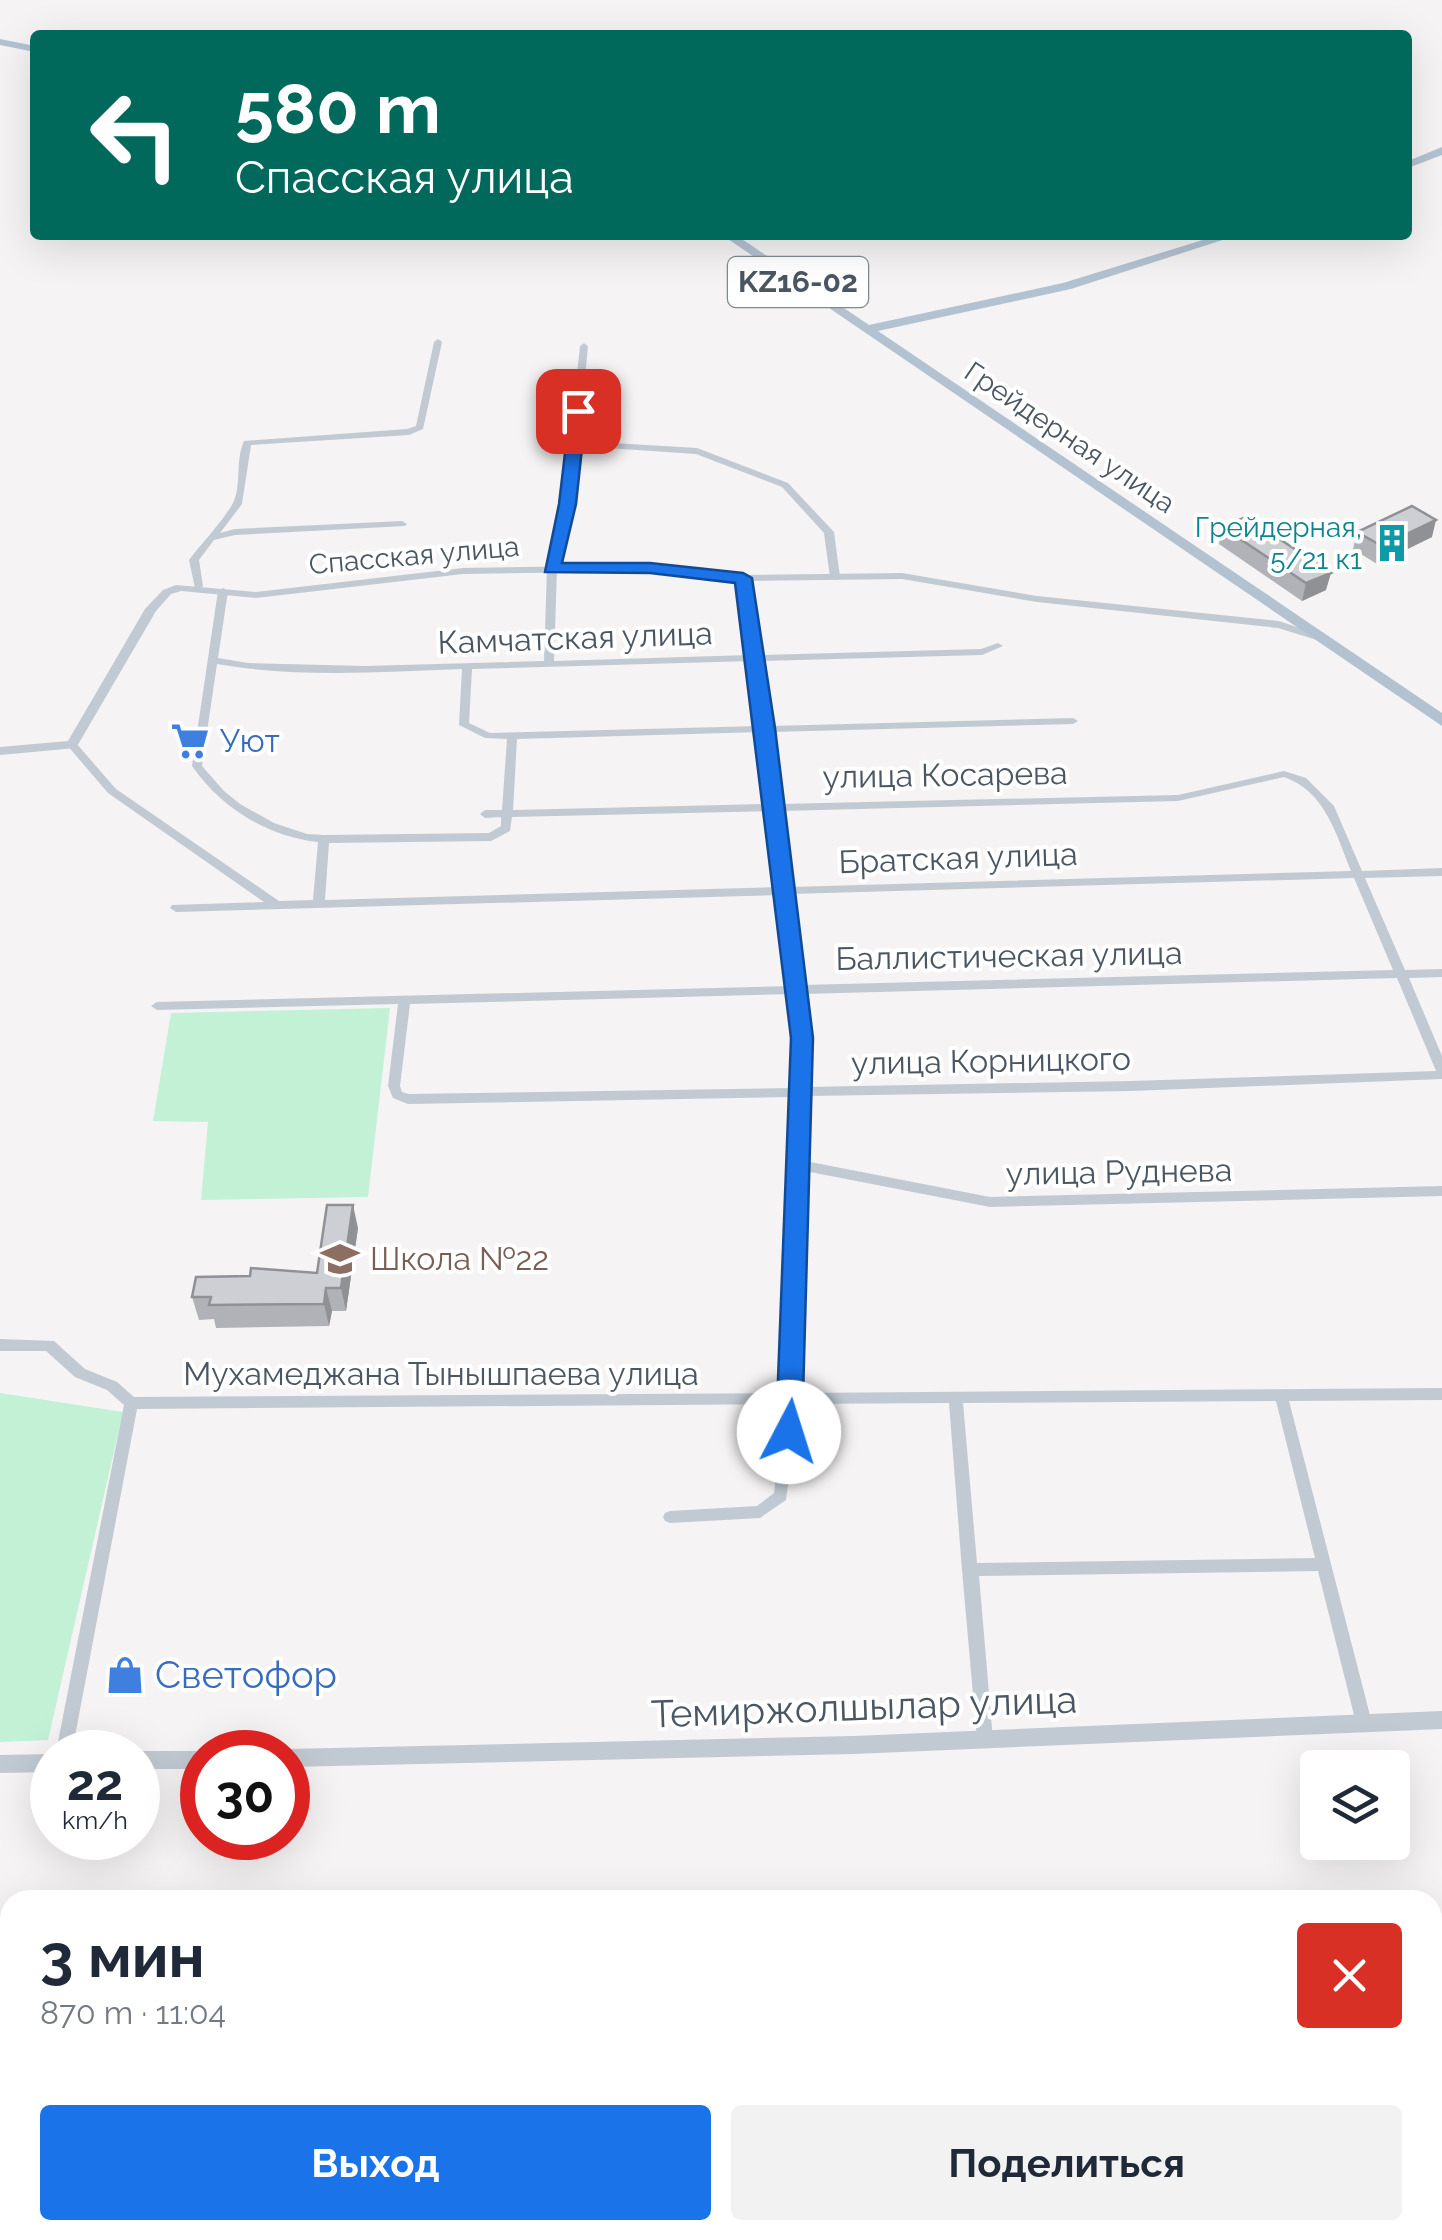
<!DOCTYPE html>
<html lang="ru">
<meta charset="utf-8">
<style>
:root{--surface:#fff;--page:#f2f2f3;--text:#1f2937;--muted:#747a83;--accent:#1a73e8}
body{margin:0;font-family:Raleway,sans-serif;background:var(--page);color:var(--text);height:100vh;display:flex;flex-direction:column;font-size:38px;white-space:nowrap}
*{box-sizing:border-box;margin:0}
p{font-size:32px;color:var(--muted)}
.icon{flex:none;width:55px;height:55px;fill:none;stroke:currentColor;stroke-width:2;stroke-linecap:round;stroke-linejoin:round}
.map{position:relative;flex:1;overflow:hidden}
.details{position:absolute;left:0px;top:1890px;width:1442px;height:350px;display:flex;flex-direction:column;background:var(--surface);border-radius:30px 30px 0 0;box-shadow:0 10px 40px #0002}
.details>*{flex:none}
.guide{position:absolute;left:30px;top:30px;width:1382px;height:210px;border-radius:10px;box-shadow:0 10px 40px #0002;background:#00695c;color:#fff;overflow:hidden}
.buttons{position:absolute;left:1300px;top:1750px;display:grid;gap:20px}
.buttons a{display:grid;place-items:center;width:110px;height:110px;border-radius:10px;background:var(--surface);box-shadow:0 10px 40px #0002;font-size:50px}
.speed{position:absolute;left:30px;top:1730px;display:flex;gap:20px;font-size:50px;font-weight:700;text-align:center}
.speed>*{display:grid;place-content:center;width:130px;height:130px;border-radius:50%;background:var(--surface);box-shadow:0 10px 40px #0002;line-height:1}
.speed small{font-size:25px;font-weight:400}
.speed .limit{border:15px solid #d22;background:#fff;color:#111}
.pin{position:absolute;display:grid;place-items:center;width:85px;height:85px;color:#fff;margin:-42px;border-radius:20px;box-shadow:0 5px 15px #0006}
.me{position:absolute;width:110px;margin:-55px;rotate:5deg;stroke-linejoin:round;filter:drop-shadow(0 0 8px #0008)}
.turn{display:flex;align-items:center;gap:35px;height:210px;padding:0 40px;font-size:45px}
.turn .icon{width:130px;height:130px;stroke-width:2.5}
.turn b{display:block;font-size:70px;line-height:85px}
.round{display:grid;place-items:center;flex:none;width:105px;height:105px;border-radius:10px;background:var(--page)}
.overview{display:flex;align-items:center;justify-content:space-between;height:170px;padding:0 40px}
h1{font-size:60px;font-weight:700;line-height:75px}
.button{display:flex;gap:20px;margin-top:auto;padding:20px 40px}
.button a{flex:1;height:115px;border-radius:10px;background:var(--accent);color:#fff;font-size:40px;font-weight:700;line-height:115px;text-align:center}
.button a+a{background:var(--page);color:var(--text)}
.map>svg:first-child{display:block}
.green{fill:#c3f1d5}
.lines{fill:none;stroke-linecap:round;stroke-linejoin:round}
.minor{fill:#c1cad2;fill-rule:evenodd}
.tertiary{fill:#c1cad2;fill-rule:evenodd}
.primary{fill:#b3c2d1;fill-rule:evenodd}
.rail{stroke:#b5b8bd;stroke-width:6}
.wall{fill:#b0b2b7}
.shaded-wall{fill:#909195}
.building{fill:#cdcfd5;stroke:#909195;stroke-width:2.5}
.route{fill:#1a73e8;stroke:#114b97;stroke-width:2.5}
.labels{text-anchor:middle;stroke-width:8;stroke-linejoin:round;paint-order:stroke}
.far-street-label{font-size:28px;fill:#4a5661;stroke:#fff}
.far-culture-label{font-size:28px;fill:#0d838f;stroke:#fff;text-anchor:end}
.shield{fill:#fff;stroke:#808990;stroke-width:2.5}
.shield-label{font-size:30px;font-weight:bold;fill:#4a5661}
.street-label{font-size:32px;fill:#4a5661;stroke:#fff}
.shop-label{font-size:32px;fill:#366cbe;stroke:#fff;text-anchor:start}
.education-label{font-size:32px;fill:#785e54;stroke:#fff;text-anchor:start}
.near-shop-label{font-size:38px;fill:#366cbe;stroke:#fff;text-anchor:start}
.near-street-label{font-size:38px;fill:#4a5661;stroke:#fff}
</style>
<div class="map">
<svg width="1442" height="2240" viewBox="0 0 1442 2240">
<rect width="100%" height="100%" fill="#f5f3f3"/>
<path class="green" d="M390 1008 368 1197 201 1200 208 1122 153 1121 171 1013Z
M0 1393 123 1412 48 1740 0 1742Z"/>
<g class="lines">
<path class="minor" d="M438 339 442 342 423 429 409 435 251 445 242 504 220 533 235 529 402 521 407 524 405 526 235 535 214 540 199 560 203 586 201 588H195L189 560C201 544 224 520 233 503 242 484 235 461 244 441L407 429 416 426 434 342Z
M584 343 588 346 579 441 697 448 788 483 834 532 840 577 835 580 830 577 824 533 782 487 696 454 578 446 573 504 557 568 554 661 750 655 738 578 743 575 748 578 760 655 981 649 998 643 1003 646 982 655 761 661 771 726 1073 718 1078 721 1073 724 772 732 780 804 1178 795 1284 771 1306 778 1334 806 1362 871 1442 868V876L1365 878 1405 970 1442 969V977L1409 978 1442 1056V1079L1131 1091 807 1096 805 1161 990 1197 1442 1186V1196L990 1207 805 1171 800 1393 1442 1388V1400L1289 1401 1372 1723 1370 1728 1364 1730 1358 1728 1356 1723 1318 1571 979 1576 993 1740 991 1745 985 1747 979 1745 977 1740 962 1570 949 1403 799 1404 786 1500 760 1518 670 1523 665 1521 663 1517 665 1513 670 1511 757 1506 774 1493 785 1404 137 1409 72 1752H56L124 1405 107 1390 75 1377 46 1351H0V1339L54 1341 85 1369 117 1382 134 1397 786 1393 794 1097 408 1104 393 1098 388 1086 398 1004 157 1010 151 1006 157 1002 790 986 780 895 176 912 170 908 172 905 264 902 108 793 67 745 72 742 76 743 116 789 279 901 313 900 318 842C267 836 221 808 192 766L218 591 223 588 228 591 218 658 248 663 365 666 544 661 547 568 563 504 580 346ZM751 661 760 726 490 733 469 723 472 669ZM217 664C296 678 382 672 462 669L459 725 485 738 507 739 502 810H485L480 814 485 818 501 817V826L489 833 324 835 307 834 274 823 240 804 224 791 202 766ZM761 732 769 804 513 810 517 739ZM1284 777C1325 791 1336 834 1351 871L790 887 781 811 1178 801ZM770 811 779 887 325 900 329 843 491 841 510 831 512 817ZM1354 878 1393 970 802 985 791 894ZM1397 978 1436 1071 1131 1081 807 1087 808 1038 803 994ZM791 994 796 1038 795 1088 409 1094 402 1092 400 1086 410 1004ZM1276 1401 1315 1558 977 1563 963 1403Z"/>
<path class="tertiary" d="M650 565 743 575 902 573 1037 596 1279 621 1326 637 1320 641 1278 628 1037 602 902 579 743 581 650 571 463 574 256 598 181 591 171 594 156 611 76 748 0 755V747L68 741 145 609 163 590 176 585 256 592 463 568Z
M1442 1711V1729L854 1754 288 1767V1752H281L288 1749 854 1736Z
M138 1751H202L206 1752H202V1769H138V1752H134Z
M52 1754V1772L0 1773V1755Z"/>
<path class="primary" d="M0 39 35 46V52L0 45Z
M1442 147V155L1408 168V161Z
M722 235H736L869 325 1063 283 1219 235H1238L1071 289 878 331 1442 713V726Z"/>
<path class="rail" d="M1432 2138 1442 2137
M0 2174H10"/>
</g>
<path class="wall" d="M1222 527 1326 590 1302 601 1219 544Z
M1357 532 1432 537 1377 564 1353 549Z
M358 1228 346 1311H332L329 1326 216 1328 214 1319 199 1320 192 1297 250 1276 317 1273Z"/>
<path class="shaded-wall" d="M1436 520 1432 537 1377 564 1382 546Z
M1331 573 1326 590 1302 601 1306 583Z
M353 1205 358 1228 346 1311 341 1288Z
M326 1288 332 1311 329 1326 324 1304Z"/>
<path class="building" d="M1412 506 1436 520 1382 546 1357 532Z
M1246 517 1331 573 1306 583 1222 527Z
M327 1205H353L341 1288H326L324 1304 209 1305 211 1297H192L196 1277 250 1276 251 1268 317 1273Z"/>
<path class="route" d="M578 406 586 411 576 504 562 563H650L743 573 752 578 775 728 813 1038 802 1432 789 1443 776 1432 791 1038 735 583 650 573 545 572 559 504 570 411Z"/>
<defs>
<g id="building-bare" transform="scale(3)"><path d="M-4-6H4V6H1V3H-1V6H-4ZM-2.5-4.3h1.7v1.8h-1.7ZM.8-4.3h1.7v1.8H.8ZM-2.5-1h1.7V.8h-1.7ZM.8-1h1.7V.8H.8Z" fill="#0f9aa8" stroke="#fff" stroke-width="2.5" paint-order="stroke"/></g>
<g id="supermarket-bare" transform="scale(3)"><path d="M-6-5.5h2.5l.6 2H6L4.5 2H-2.5L-4.4-4H-6ZM-1.5 3.2a1.3 1.3 0 1 0 .1 0ZM3 3.2a1.3 1.3 0 1 0 .1 0Z" fill="#3f7fe0" stroke="#fff" stroke-width="2.5" paint-order="stroke"/></g>
<g id="school-bare" transform="scale(3)"><path d="M0-5L7-2L0 1L-7-2ZM-4 1L0 2.5L4 1V4Q0 6-4 4Z" fill="#8d6e63" stroke="#fff" stroke-width="2.5" paint-order="stroke"/></g>
<g id="shop-bare" transform="scale(3)"><path d="M-5-2.5h2.3a2.7 3.5 0 0 1 5.4 0H5L5.5 6h-11ZM-1.5-2.5h3a1.5 2.3 0 0 0-3 0Z" fill="#3f7fe0" stroke="#fff" stroke-width="2.5" paint-order="stroke"/></g>
</defs>
<g fill-rule="evenodd">
<use href="#building-bare" x="1392" y="543"/>
<use href="#supermarket-bare" x="190" y="741"/>
<use href="#school-bare" x="340" y="1259"/>
<use href="#shop-bare" x="125" y="1675"/>
</g>
<g class="labels">
<g class="far-street-label">
<text transform="translate(1070 437) rotate(34)" y="10">Грейдерная улица</text>
<text transform="translate(414 555) rotate(-5)" y="10">Спасская улица</text>
</g>
<g class="far-culture-label">
<text x="1362" y="537">Грейдерная,<tspan x="1362" dy="32">5/21 к1</tspan></text>
</g>
<rect class="shield" x="728" y="257" width="140" height="50" rx="8"/>
<g class="shield-label">
<text x="798" y="292">KZ16-02</text>
</g>
<g class="street-label">
<text transform="translate(575 638) rotate(-2)" y="11">Камчатская улица</text>
<text transform="translate(945 775) rotate(-1)" y="11">улица Косарева</text>
<text transform="translate(958 858) rotate(-2)" y="11">Братская улица</text>
<text transform="translate(1009 956) rotate(-1)" y="11">Баллистическая улица</text>
<text transform="translate(991 1061) rotate(-1)" y="11">улица Корницкого</text>
<text transform="translate(1119 1172) rotate(-1)" y="11">улица Руднева</text>
<text x="441" y="1385">Мухамеджана Тынышпаева улица</text>
</g>
<g class="shop-label">
<text x="220" y="752">Уют</text>
</g>
<g class="education-label">
<text x="370" y="1270">Школа №22</text>
</g>
<g class="near-shop-label">
<text x="155" y="1688">Светофор</text>
</g>
<g class="near-street-label">
<text transform="translate(864 1707) rotate(-2)" y="13">Темиржолшылар улица</text>
</g>
</g>
</svg>
<div class="buttons">
<a><svg class="icon" aria-label="layers" viewBox="0 0 24 24"><path d="M12 4l9 5-9 5-9-5zM3 14l9 5 9-5"/></svg></a>
</div>
<div class="speed"><div>22<small>km/h</small></div><div class="limit">30</div></div>
<div class="pin" style="left:578px;top:411px;background:#d93025"><svg class="icon" aria-label="arrive" viewBox="0 0 24 24"><path d="M6 21V4h12l-3 4 3 4H6"/></svg></div>
<svg class="me" style="left:789px;top:1432px" viewBox="-20 -20 40 40"><circle r="19" fill="#fff"/><path d="M0-13L10 11 0 6-10 11z" fill="#1a73e8"/></svg>
<div class="guide">
<div class="turn"><svg class="icon" aria-label="left" viewBox="0 0 24 24"><path d="M17 20v-9H6M10 6l-5 5 5 5"/></svg><div><b>580 m</b>Спасская улица</div></div>
</div>
<section class="details">
<div class="overview"><div><h1>3 мин</h1><p>870 m · 11:04</p></div><a class="round" style="background:#d93025;color:#fff"><svg class="icon" aria-label="close" viewBox="0 0 24 24"><path d="M6 6l12 12M18 6L6 18"/></svg></a></div>
<div class="button"><a>Выход</a><a>Поделиться</a></div>
</section>
</div>
